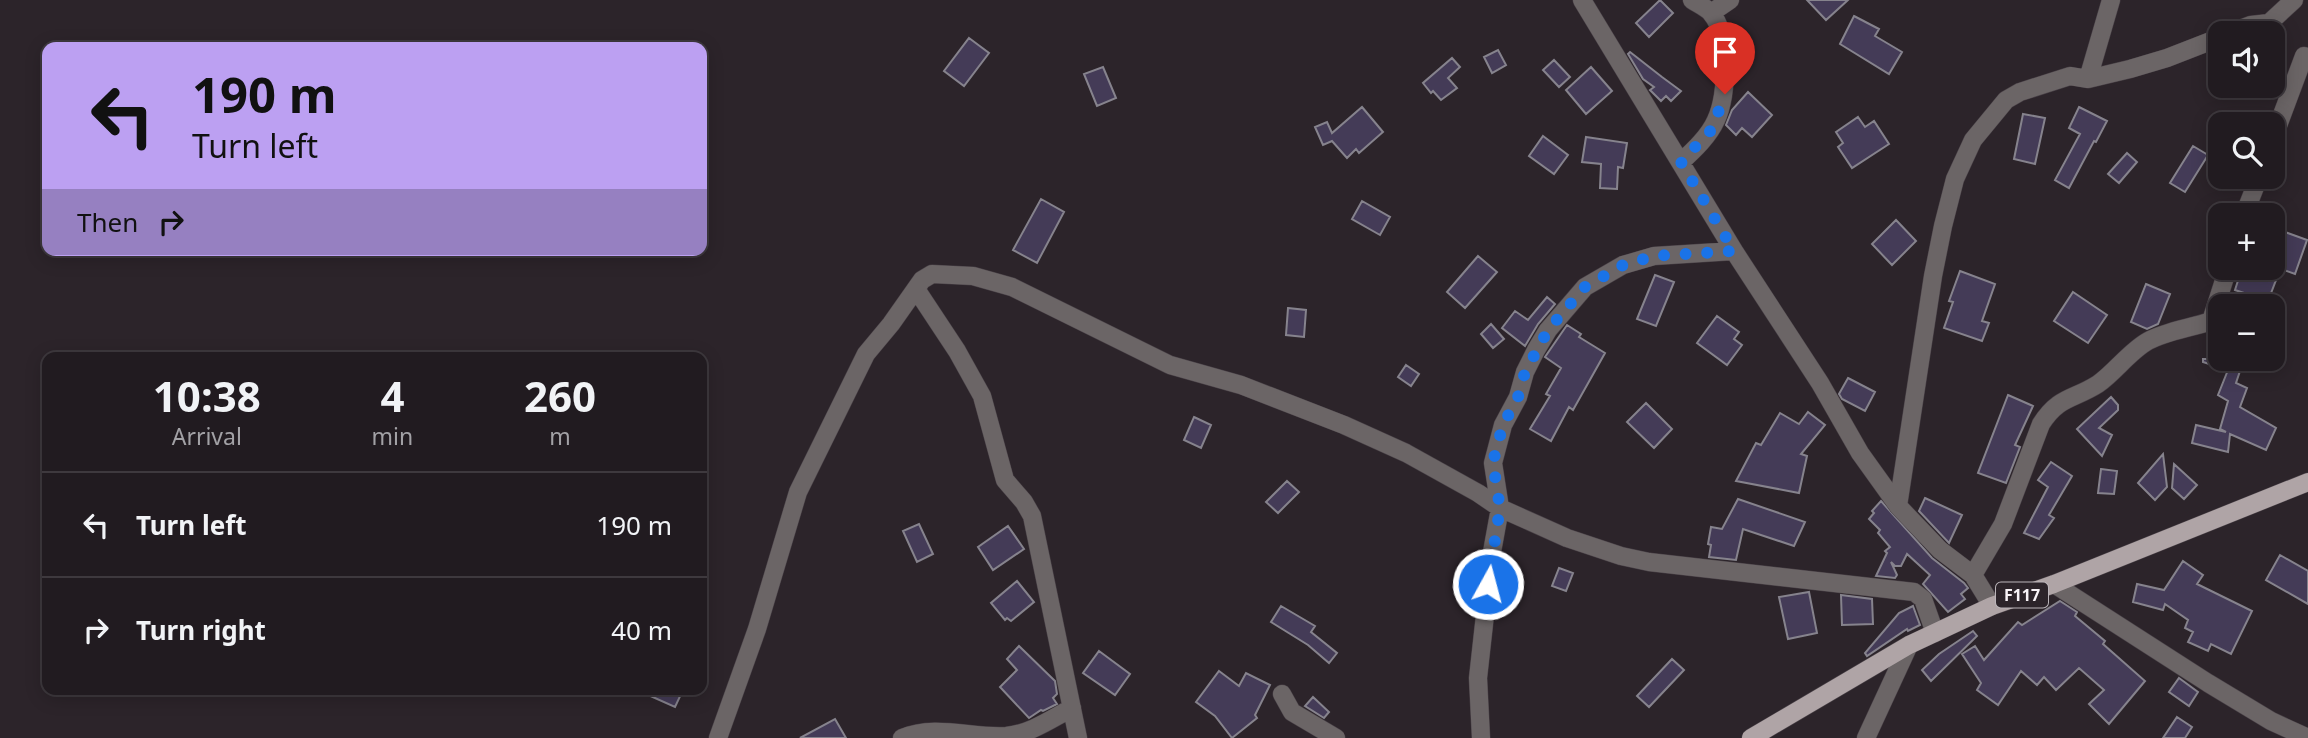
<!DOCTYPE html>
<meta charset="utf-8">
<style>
:root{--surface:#211b20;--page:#292429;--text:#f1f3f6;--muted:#a2a1a5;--line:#3e393e}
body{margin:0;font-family:"Noto Sans",sans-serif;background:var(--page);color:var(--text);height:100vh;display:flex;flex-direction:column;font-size:26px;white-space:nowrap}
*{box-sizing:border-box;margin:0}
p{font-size:23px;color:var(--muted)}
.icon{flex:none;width:38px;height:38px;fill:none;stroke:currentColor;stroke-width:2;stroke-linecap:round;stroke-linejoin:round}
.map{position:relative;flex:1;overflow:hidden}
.panel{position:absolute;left:42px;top:352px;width:665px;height:343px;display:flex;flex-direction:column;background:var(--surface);border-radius:14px;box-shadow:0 4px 18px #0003,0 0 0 2px var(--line)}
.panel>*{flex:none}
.hud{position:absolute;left:42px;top:42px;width:665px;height:214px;border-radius:14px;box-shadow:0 4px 18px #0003,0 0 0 2px var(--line);background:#bca0f2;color:#111;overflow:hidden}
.buttons{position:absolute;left:2208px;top:21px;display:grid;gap:14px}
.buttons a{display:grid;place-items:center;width:77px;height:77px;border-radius:14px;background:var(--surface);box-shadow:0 4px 18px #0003,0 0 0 2px var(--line);font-size:35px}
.pin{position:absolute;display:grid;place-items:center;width:60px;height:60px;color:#fff;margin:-72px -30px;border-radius:50% 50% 50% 0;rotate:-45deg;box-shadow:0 0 7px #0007}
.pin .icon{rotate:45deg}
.me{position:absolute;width:77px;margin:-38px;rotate:7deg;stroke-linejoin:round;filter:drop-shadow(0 0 5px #0008)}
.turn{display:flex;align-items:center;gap:24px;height:147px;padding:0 35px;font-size:32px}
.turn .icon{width:91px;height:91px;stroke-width:2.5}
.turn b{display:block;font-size:49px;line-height:60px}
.then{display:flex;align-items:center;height:66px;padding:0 35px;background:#0003;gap:14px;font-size:26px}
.eta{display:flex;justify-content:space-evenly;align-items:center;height:119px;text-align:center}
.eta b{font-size:42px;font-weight:700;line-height:49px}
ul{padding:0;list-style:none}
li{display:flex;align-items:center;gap:21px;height:105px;padding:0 35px;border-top:2px solid var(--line)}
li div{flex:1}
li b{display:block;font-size:26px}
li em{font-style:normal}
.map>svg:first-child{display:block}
.building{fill:#443b57;stroke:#86838d;stroke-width:2}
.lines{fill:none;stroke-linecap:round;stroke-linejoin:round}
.minor-casing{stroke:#494147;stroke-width:19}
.major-casing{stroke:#494147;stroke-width:19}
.minor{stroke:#6b6566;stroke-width:18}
.major{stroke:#afa4a6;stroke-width:18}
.route{stroke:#1a73e8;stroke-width:12;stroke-dasharray:0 21.6}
.labels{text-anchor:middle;stroke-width:6;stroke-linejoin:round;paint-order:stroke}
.shield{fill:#2c242a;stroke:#bbb5ba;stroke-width:2}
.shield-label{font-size:16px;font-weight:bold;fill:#f8f3f7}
</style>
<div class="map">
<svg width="2308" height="738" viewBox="0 0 2308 738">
<rect width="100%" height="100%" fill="#2c242a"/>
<path class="building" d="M1660 0 1673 13 1649 37 1636 23Z
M1807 0H1848L1826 20Z
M1854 16 1879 29 1875 36 1902 52 1889 74 1840 44Z
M969 38 989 53 964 86 944 71Z
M1498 50 1506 65 1492 73 1484 57Z
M1630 52 1662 77 1681 91 1671 101 1666 96 1661 101 1650 90 1654 87 1643 79 1628 54Z
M1452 58 1460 67 1448 78 1457 88 1441 100 1433 91 1431 93 1423 83Z
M1554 60 1570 77 1559 87 1543 70Z
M1103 67 1116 98 1097 106 1084 74Z
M1591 67 1612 91 1586 114 1566 90Z
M1748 92 1772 115 1752 137 1742 128 1736 135 1726 125 1732 110Z
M1362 107 1383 132 1359 153 1356 149 1347 158 1332 141 1323 145 1315 127 1327 122 1332 133Z
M2079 107 2107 121 2096 142 2094 141 2069 188 2055 180 2080 134 2069 128Z
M2023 114 2045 118 2035 164 2014 159Z
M1858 117 1865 127 1874 121 1889 144 1852 168 1838 147 1843 143 1836 132Z
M1543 136 1568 155 1554 174 1529 156Z
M1586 137 1627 143 1623 168 1618 167 1617 189 1600 188 1601 164 1582 162Z
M2193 146 2208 155 2185 192 2170 183Z
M2127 153 2137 162 2119 183 2108 174Z
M1041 199 1064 212 1037 263 1013 250Z
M1362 201 1390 217 1380 235 1352 219Z
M1896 220 1916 241 1892 265 1872 244Z
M2285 232 2307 240 2295 274 2273 266Z
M1478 256 1497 272 1465 308 1447 292Z
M2242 268 2276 280 2268 301 2259 298 2257 305 2242 300 2244 293 2235 290Z
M1960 271 1995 284 1982 321 1989 323 1982 341 1944 328 1953 302 1949 301Z
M1655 275 1674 282 1656 326 1637 319Z
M2146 284 2170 294 2158 324 2147 329 2131 322Z
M2073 292 2107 315 2088 343 2054 321Z
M1547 297 1555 304 1538 324 1525 346 1502 328 1515 311 1528 320Z
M1288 308 1306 310 1304 337 1286 335Z
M1717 316 1739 332 1734 339 1742 345 1727 365 1697 343Z
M1491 324 1504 339 1493 348 1481 334Z
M1567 325 1581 334 1579 337 1605 353 1573 410 1569 407 1551 441 1530 429 1550 396 1546 394 1561 368 1545 357Z
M2220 327 2221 359H2244L2236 383 2247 388 2240 407 2276 428 2266 450 2230 434 2228 452 2192 443 2196 425 2226 432 2220 429 2228 401 2218 395 2228 370 2203 362V359H2208L2217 331Z
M1406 365 1419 374 1411 386 1398 377Z
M1848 378 1875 392 1865 411 1842 399 1839 394Z
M2008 395 2033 406 2015 445 2020 447 2006 483 1978 473Z
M2111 397 2118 405V410L2099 428 2112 435 2102 456 2077 429Z
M1646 403 1672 429 1654 448 1627 422Z
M1808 412 1825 425 1801 454 1807 456 1799 493 1736 481 1756 443 1761 445 1780 413 1799 424Z
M1194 417 1211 425 1201 448 1184 440Z
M2163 454 2167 487 2155 500 2138 483Z
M2051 462 2072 476 2049 515 2054 518 2039 539 2024 533 2048 487 2038 480Z
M2174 464 2197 485 2184 499 2172 488Z
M2101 469 2117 471 2114 494 2098 493Z
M1287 481 1299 492 1278 513 1266 502Z
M1925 498 1962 515 1949 543 1919 511Z
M1738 499 1805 522 1794 546 1743 529 1736 560 1709 557 1711 545 1708 544 1711 527 1722 529Z
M1881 501 1932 558 1964 583 1968 588 1961 594 1965 599 1948 612 1923 584 1930 575 1907 554 1901 566H1895L1891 562 1897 575 1895 578 1876 576 1887 553 1885 551 1890 547 1878 533 1880 530 1869 519 1874 513 1872 511Z
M919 524 933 554 917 562 903 531Z
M1008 526 1024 549 993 570 978 547Z
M2280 555 2308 571V604L2266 580Z
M2183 561 2203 575 2197 584 2252 611 2231 654 2211 644 2208 651 2188 642 2193 632 2185 628 2188 620 2165 604 2163 610 2133 602 2137 584 2164 590Z
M1559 568 1573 573 1566 591 1552 586Z
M1501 577 1516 580 1514 596 1499 593Z
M1017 581 1034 602 1011 621 1007 618 1005 620 991 603Z
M1809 592 1817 633 1788 639 1779 597Z
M1841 595 1872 599 1873 624 1842 625Z
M2060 601 2077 612 2075 616 2105 641 2103 644 2145 681 2109 724 2089 704 2104 690 2079 668 2056 690 2044 677 2037 685 2021 671 1998 705 1977 690 1981 683 1962 654 1975 646 1984 660 2018 622 2022 625Z
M1281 606 1315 626 1311 632 1337 653 1329 663 1308 645 1271 622Z
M1913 606 1920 625 1908 631 1907 629 1867 656 1865 653 1899 613Z
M1973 631 1977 636 1931 681 1922 670 1939 654Z
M1019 646 1055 681 1057 694 1053 698 1057 704 1043 711 1041 710 1029 718 1000 687 1017 670 1007 659Z
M1099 651 1130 674 1115 695 1083 673Z
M1672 659 1684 670 1649 707 1637 696Z
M1219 671 1239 686 1246 673 1270 685 1255 715 1257 718 1232 738 1215 716 1196 702Z
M2179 678 2198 692 2189 706 2169 692Z
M637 690H683L675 707Z
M1313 697 1329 712 1324 718 1305 706Z
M2177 717 2192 727 2185 738H2163Z
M835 719 846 738H800Z"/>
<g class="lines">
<g class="minor-casing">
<path id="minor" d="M1582 0 1734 251 1820 383 1860 453 1898 506 1940 550 1973 575 1992 606
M1711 13 1730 0
M2230 33 2251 25 2269 23 2294 0
M2088 79 2111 0
M2273 139 2304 56
M1681 162C1694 150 1709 136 1716 120 1728 95 1730 35 1711 13 1707 8 1698 4 1692 0
M2244 215 2259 177
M916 289 957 351 982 396 1005 480 1024 502 1032 516 1078 738
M1898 506 1933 276 1943 226 1955 179 1973 140 2006 100 2020 92 2070 76 2088 79 2130 69 2167 58 2221 37
M1973 575 2003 524 2041 424C2059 396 2073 400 2098 384 2115 372 2130 351 2148 341 2166 331 2191 328 2211 321L2228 268
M2054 584 2208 683 2271 721 2308 738
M1282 694 1292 712 1336 738
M718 738 757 629 798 492 866 354 891 324 922 280 932 274 973 276 1012 287 1170 365 1241 385 1344 425 1406 453 1478 493 1500 508 1567 538 1621 556 1649 562 1914 592 1923 599 1935 633
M902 738C936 724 970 738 1006 736 1030 734 1051 719 1072 708
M1481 738 1478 678 1492 552 1500 508 1493 463 1503 425 1518 397 1525 372 1536 350 1548 330 1585 287 1623 265 1654 256 1734 251
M1866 738 1909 645"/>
</g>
<g class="major-casing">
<path id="major" d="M1751 738 1909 645 1992 606 2054 584 2308 482"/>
</g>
<use href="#minor" class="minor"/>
<use href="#major" class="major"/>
</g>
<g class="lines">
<path class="route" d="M1488 584 1500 508 1493 463 1496 450 1503 425 1518 397 1525 372 1548 330 1585 287 1623 265 1654 256 1734 251 1681 162 1712 129 1725 94"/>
</g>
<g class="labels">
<rect class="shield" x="1996" y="582.5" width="52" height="25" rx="5"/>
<g class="shield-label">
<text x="2022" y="601">F117</text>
</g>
</g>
</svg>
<div class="buttons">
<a><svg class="icon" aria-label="sound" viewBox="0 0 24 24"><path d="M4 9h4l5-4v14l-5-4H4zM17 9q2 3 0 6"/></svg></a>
<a><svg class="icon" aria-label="search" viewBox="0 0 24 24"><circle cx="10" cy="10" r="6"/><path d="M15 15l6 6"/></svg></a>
<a>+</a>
<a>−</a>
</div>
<div class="pin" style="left:1725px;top:94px;background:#d93025"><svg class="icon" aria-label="arrive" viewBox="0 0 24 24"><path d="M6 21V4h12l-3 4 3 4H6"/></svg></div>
<svg class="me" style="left:1488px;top:584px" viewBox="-20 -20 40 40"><circle r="17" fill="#1a73e8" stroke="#fff" stroke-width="3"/><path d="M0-11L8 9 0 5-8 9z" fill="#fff"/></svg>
<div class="hud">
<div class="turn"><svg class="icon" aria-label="left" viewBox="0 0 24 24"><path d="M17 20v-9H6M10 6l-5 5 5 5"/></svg><div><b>190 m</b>Turn left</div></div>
<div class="then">Then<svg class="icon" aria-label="right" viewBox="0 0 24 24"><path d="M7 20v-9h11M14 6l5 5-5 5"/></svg></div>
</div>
<section class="panel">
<div class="eta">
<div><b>10:38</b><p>Arrival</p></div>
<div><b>4</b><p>min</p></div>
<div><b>260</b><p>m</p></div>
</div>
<ul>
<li><svg class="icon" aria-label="left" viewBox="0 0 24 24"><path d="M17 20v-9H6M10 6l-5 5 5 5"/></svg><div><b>Turn left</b></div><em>190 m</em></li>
<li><svg class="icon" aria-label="right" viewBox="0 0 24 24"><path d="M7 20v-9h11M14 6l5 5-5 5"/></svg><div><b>Turn right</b></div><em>40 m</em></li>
</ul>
</section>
</div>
